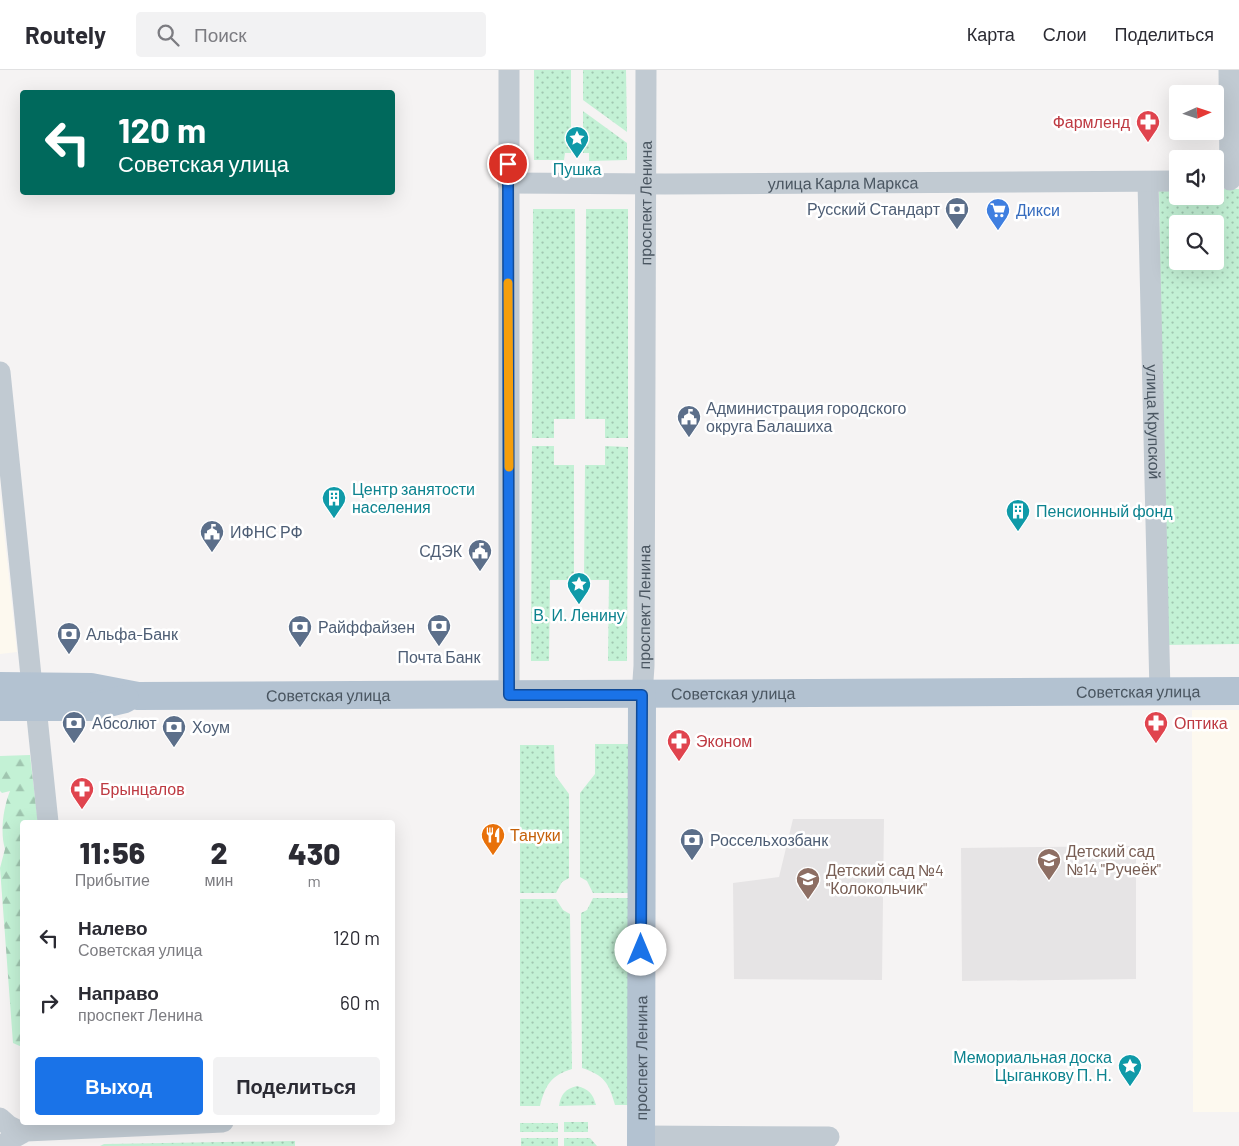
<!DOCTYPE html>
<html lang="ru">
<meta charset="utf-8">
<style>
:root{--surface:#fff;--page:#f2f2f3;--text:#2b2b33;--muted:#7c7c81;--line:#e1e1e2;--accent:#1a73e8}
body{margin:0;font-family:Barlow,sans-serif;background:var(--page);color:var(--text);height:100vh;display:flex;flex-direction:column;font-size:19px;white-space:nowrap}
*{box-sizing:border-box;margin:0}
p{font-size:16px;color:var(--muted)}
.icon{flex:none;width:28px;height:28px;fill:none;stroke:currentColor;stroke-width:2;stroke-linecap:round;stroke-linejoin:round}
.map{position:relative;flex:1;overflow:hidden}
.sheet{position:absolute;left:20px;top:750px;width:375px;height:305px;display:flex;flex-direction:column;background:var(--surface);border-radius:5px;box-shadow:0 5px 20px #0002}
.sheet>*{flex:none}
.top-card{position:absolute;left:20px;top:20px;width:375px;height:105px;border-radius:5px;box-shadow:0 5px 20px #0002;background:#00695c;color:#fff;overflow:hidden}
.needle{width:32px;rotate:87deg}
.tools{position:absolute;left:1169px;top:15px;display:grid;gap:10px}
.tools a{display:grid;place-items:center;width:55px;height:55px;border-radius:5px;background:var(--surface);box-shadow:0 5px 20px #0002;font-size:25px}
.pin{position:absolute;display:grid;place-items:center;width:42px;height:42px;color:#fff;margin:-21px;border:2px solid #fff;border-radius:50%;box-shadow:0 1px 5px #0007}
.me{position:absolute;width:55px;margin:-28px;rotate:0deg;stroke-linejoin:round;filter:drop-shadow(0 0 4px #0008)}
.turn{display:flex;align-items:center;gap:18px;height:105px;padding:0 15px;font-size:22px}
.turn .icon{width:65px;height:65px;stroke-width:2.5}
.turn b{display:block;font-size:35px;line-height:42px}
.eta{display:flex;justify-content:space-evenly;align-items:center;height:85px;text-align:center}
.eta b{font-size:30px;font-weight:800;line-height:35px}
.primary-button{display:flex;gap:10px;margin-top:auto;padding:10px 15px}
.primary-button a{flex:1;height:58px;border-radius:5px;background:var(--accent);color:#fff;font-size:20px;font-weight:800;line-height:58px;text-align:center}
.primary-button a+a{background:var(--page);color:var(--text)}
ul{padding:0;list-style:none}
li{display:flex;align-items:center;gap:15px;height:65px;padding:0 15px}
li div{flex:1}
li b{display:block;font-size:19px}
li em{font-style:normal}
header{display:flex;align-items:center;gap:30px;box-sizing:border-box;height:70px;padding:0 25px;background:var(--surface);border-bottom:1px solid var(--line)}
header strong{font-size:24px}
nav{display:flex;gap:28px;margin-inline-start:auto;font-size:18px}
.search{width:350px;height:45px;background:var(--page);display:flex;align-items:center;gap:12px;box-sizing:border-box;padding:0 18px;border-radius:5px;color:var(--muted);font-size:19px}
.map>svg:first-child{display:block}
.commercial{fill:#fdf9ef}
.education{fill:#e6e4e5}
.grass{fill:url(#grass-dots);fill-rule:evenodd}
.forest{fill:url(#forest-firs)}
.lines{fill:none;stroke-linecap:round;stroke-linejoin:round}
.minor{stroke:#c1cad2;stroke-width:21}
.major{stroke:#b3c2d1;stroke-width:28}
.route-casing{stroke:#114b97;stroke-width:12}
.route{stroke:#1a73e8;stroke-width:9}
.slow{stroke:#f59e0b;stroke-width:9}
.labels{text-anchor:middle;stroke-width:5;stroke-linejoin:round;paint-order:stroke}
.health-label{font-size:16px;fill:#be3a42;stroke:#fff;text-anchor:start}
.culture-label{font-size:16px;fill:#0d838f;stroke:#fff}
.street-label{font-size:16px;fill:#4a5661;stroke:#fff}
.service-label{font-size:16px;fill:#4e5e75;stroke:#fff;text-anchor:start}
.shop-label{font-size:16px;fill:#366cbe;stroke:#fff;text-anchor:start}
.food-label{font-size:16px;fill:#c56008;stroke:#fff;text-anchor:start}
.education-label{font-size:16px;fill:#785e54;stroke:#fff;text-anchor:start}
</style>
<header>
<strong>Routely</strong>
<div class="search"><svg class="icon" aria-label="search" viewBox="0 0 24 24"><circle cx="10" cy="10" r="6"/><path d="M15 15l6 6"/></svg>Поиск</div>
<nav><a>Карта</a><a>Слои</a><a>Поделиться</a></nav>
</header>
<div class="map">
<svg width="1239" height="1076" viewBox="0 0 1239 1076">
<defs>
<pattern id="grass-dots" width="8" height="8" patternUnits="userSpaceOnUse" patternTransform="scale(1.25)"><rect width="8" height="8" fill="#c3f1d5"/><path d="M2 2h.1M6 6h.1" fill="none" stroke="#a0c6b0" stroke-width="1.8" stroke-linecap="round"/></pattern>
<pattern id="forest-firs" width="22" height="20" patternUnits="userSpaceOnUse" patternTransform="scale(1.25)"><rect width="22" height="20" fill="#c3f1d5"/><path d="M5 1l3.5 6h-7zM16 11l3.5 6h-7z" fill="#a0c6b0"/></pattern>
</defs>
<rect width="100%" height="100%" fill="#f5f3f3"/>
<path class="commercial" d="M0 424 17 582 0 584Z
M1192 640H1239V1042H1193Z"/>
<path class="education" d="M793 749H884L882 910 734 909 733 813 779 807Z
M1136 776V909L962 911 961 778Z"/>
<path class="grass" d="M534 0H571V83H565L564 90H534Z
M583 0H626L627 62 583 30Z
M583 41 627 73V90L589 91V83H583Z
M1159 119H1177L1178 126H1215V119H1239V574L1165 575ZM1178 154H1215V191H1178Z
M533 139H575V349H554V368H532Z
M586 139H628V368H605V349H585Z
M532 376H554V395H574V510H550L549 591H531Z
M605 376 628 377 627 591H608L609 510H584L585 395H605Z
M595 674H630V823H593L587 811 580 807V723L595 704Z
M520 675H554L555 705 569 724V808L562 812 556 823H520Z
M593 828H630L629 1035H615C609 1013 604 1005 582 998L581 843 587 840Z
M520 829H556L563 840 570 844 572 999C551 1005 545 1016 540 1036H520Z
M577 1016C589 1019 593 1024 596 1035L559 1036C561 1024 565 1019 577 1016Z
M564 1052H588V1062H564Z
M520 1053H558V1062H520Z
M521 1068H558V1076H521Z
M564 1068H590L597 1076H564Z
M295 1071V1076H100L104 1074Z"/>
<path class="forest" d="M30 685 38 752H22V977L13 973 0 798 5 779C0 762 3 739 10 721L2 723 0 721V686Z"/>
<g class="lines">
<g class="minor">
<path d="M509 0V625"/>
<path d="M1229 0 1230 110"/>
<path id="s1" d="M1148 112 1160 622"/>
<path id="s2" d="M508 113 665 114 1178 111"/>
<path d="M0 302 32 616"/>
<path id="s3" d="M642 625 644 596 646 0"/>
<path d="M36 637 48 752"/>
<path d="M0 1048 9 1056 21 1062"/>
<path d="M641 1066 829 1067"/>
<path d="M5 1076 8 1071 26 1061 223 1052"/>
</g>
<g class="major">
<path id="s4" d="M0 616 91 617 138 626 1239 621"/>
<path d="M0 637H91L125 629"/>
<path id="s5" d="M641 1076 642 625"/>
</g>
</g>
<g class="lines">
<g class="route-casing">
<path id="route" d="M508 94 509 625H642L641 880"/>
</g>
<use href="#route" class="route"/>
<path class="slow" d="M508 213 509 397"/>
</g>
<defs>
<g id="pharmacy-pin" transform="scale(1.25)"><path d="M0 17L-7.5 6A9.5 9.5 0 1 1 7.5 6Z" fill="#e0444e" stroke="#fff"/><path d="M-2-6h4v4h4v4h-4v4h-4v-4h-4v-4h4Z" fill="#fff"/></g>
<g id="sight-pin" transform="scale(1.25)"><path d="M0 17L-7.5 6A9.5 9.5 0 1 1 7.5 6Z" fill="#0f9aa8" stroke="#fff"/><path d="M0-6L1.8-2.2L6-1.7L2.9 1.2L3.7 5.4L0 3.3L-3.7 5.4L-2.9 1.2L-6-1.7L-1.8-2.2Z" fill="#fff"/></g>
<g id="bank-pin" transform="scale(1.25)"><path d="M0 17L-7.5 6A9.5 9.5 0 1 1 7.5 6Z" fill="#5c6f8a" stroke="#fff"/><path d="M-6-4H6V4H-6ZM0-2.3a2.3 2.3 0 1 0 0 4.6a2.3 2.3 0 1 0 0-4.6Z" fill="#fff"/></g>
<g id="supermarket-pin" transform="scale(1.25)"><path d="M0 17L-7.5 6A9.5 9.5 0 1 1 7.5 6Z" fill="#3f7fe0" stroke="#fff"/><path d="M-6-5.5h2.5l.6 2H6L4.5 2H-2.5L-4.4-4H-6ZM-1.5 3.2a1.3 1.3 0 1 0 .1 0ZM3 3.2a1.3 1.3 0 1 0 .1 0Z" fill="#fff"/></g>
<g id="civic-pin" transform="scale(1.25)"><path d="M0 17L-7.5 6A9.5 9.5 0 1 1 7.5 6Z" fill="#5c6f8a" stroke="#fff"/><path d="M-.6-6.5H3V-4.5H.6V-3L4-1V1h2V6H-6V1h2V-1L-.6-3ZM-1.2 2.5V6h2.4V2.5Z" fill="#fff"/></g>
<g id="building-pin" transform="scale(1.25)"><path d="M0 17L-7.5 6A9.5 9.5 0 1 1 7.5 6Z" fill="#0f9aa8" stroke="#fff"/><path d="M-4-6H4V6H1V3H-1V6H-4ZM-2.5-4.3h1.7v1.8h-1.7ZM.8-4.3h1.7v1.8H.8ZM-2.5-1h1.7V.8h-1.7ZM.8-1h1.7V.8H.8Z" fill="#fff"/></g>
<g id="restaurant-pin" transform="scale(1.25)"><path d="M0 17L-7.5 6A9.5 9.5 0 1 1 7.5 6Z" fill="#e8710a" stroke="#fff"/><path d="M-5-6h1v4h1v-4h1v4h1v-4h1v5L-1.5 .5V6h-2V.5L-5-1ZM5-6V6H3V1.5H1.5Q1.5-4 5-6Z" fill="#fff"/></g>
<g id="school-pin" transform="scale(1.25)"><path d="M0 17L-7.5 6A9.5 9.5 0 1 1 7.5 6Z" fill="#8d6e63" stroke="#fff"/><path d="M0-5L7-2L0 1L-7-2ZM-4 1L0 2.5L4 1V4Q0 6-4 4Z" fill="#fff"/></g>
</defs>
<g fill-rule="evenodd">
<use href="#pharmacy-pin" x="1148" y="52"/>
<use href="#sight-pin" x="577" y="68"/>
<use href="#bank-pin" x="957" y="139"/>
<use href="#supermarket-pin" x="998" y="140"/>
<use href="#civic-pin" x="689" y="347"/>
<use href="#building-pin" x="334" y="428"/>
<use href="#building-pin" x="1018" y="441"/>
<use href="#civic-pin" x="212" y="462"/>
<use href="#civic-pin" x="480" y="481"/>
<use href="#sight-pin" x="579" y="514"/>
<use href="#bank-pin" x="439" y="556"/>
<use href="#bank-pin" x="300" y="557"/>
<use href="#bank-pin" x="69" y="564"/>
<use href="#bank-pin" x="74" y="653"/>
<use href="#pharmacy-pin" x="1156" y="653"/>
<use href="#bank-pin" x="174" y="657"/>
<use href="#pharmacy-pin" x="679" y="671"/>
<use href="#pharmacy-pin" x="82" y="719"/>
<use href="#restaurant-pin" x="493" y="765"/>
<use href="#bank-pin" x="692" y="770"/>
<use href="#school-pin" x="1049" y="790"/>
<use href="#school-pin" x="808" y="809"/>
<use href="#sight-pin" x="1130" y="996"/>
</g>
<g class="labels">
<g class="health-label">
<text x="1130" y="58" text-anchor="end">Фармленд</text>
<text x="1174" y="659">Оптика</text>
<text x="696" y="677">Эконом</text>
<text x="100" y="725">Брынцалов</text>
</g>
<g class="culture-label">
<text x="577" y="105">Пушка</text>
<text x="352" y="425" text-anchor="start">Центр занятости<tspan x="352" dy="18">населения</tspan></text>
<text x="1036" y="447" text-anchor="start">Пенсионный фонд</text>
<text x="579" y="551">В. И. Ленину</text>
<text x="1112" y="993" text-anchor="end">Мемориальная доска<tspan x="1112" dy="18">Цыганкову П. Н.</tspan></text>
</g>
<g class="street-label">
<text dy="6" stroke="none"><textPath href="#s2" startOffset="335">улица Карла Маркса</textPath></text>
<text dy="6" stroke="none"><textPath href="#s3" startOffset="492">проспект Ленина</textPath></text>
<text dy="6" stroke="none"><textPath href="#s1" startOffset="240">улица Крупской</textPath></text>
<text dy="6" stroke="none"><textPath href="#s3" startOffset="88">проспект Ленина</textPath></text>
<text dy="6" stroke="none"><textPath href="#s4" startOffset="1139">Советская улица</textPath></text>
<text dy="6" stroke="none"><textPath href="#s4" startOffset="734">Советская улица</textPath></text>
<text dy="6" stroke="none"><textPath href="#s4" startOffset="329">Советская улица</textPath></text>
<text dy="6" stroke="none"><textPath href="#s5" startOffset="88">проспект Ленина</textPath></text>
</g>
<g class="service-label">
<text x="940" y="145" text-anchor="end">Русский Стандарт</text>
<text x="706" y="344">Администрация городского<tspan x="706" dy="18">округа Балашиха</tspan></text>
<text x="230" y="468">ИФНС РФ</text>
<text x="462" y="487" text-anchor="end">СДЭК</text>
<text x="318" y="563">Райффайзен</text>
<text x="86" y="570">Альфа-Банк</text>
<text x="439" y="593" text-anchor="middle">Почта Банк</text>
<text x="92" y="659">Абсолют</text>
<text x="192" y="663">Хоум</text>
<text x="710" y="776">Россельхозбанк</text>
</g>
<g class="shop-label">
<text x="1016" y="146">Дикси</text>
</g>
<g class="food-label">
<text x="510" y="771">Тануки</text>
</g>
<g class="education-label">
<text x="1066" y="787">Детский сад<tspan x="1066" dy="18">№14 "Ручеёк"</tspan></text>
<text x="826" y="806">Детский сад №4<tspan x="826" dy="18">"Колокольчик"</tspan></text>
</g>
</g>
</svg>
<div class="tools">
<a><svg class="needle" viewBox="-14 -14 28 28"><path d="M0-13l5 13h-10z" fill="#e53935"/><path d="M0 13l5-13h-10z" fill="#7c7c81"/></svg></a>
<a><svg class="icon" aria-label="sound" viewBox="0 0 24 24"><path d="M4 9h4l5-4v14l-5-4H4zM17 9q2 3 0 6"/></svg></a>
<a><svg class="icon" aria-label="search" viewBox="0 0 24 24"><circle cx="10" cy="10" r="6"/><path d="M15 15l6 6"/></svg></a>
</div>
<div class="pin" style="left:508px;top:94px;background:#d93025"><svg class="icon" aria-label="arrive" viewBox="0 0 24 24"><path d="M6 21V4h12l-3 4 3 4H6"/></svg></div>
<svg class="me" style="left:641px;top:880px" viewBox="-20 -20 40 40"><circle r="19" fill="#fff"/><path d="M0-13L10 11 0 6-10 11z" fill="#1a73e8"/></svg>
<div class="top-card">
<div class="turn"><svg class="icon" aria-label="left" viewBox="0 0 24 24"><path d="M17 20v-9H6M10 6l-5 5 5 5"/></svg><div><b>120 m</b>Советская улица</div></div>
</div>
<section class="sheet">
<div class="eta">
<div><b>11:56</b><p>Прибытие</p></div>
<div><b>2</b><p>мин</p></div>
<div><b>430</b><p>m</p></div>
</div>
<ul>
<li><svg class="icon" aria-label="left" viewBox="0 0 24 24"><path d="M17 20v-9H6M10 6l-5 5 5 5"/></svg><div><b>Налево</b><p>Советская улица</p></div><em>120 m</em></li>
<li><svg class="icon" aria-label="right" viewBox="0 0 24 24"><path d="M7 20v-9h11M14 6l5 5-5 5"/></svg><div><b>Направо</b><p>проспект Ленина</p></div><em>60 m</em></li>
</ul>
<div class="primary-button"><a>Выход</a><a>Поделиться</a></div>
</section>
</div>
